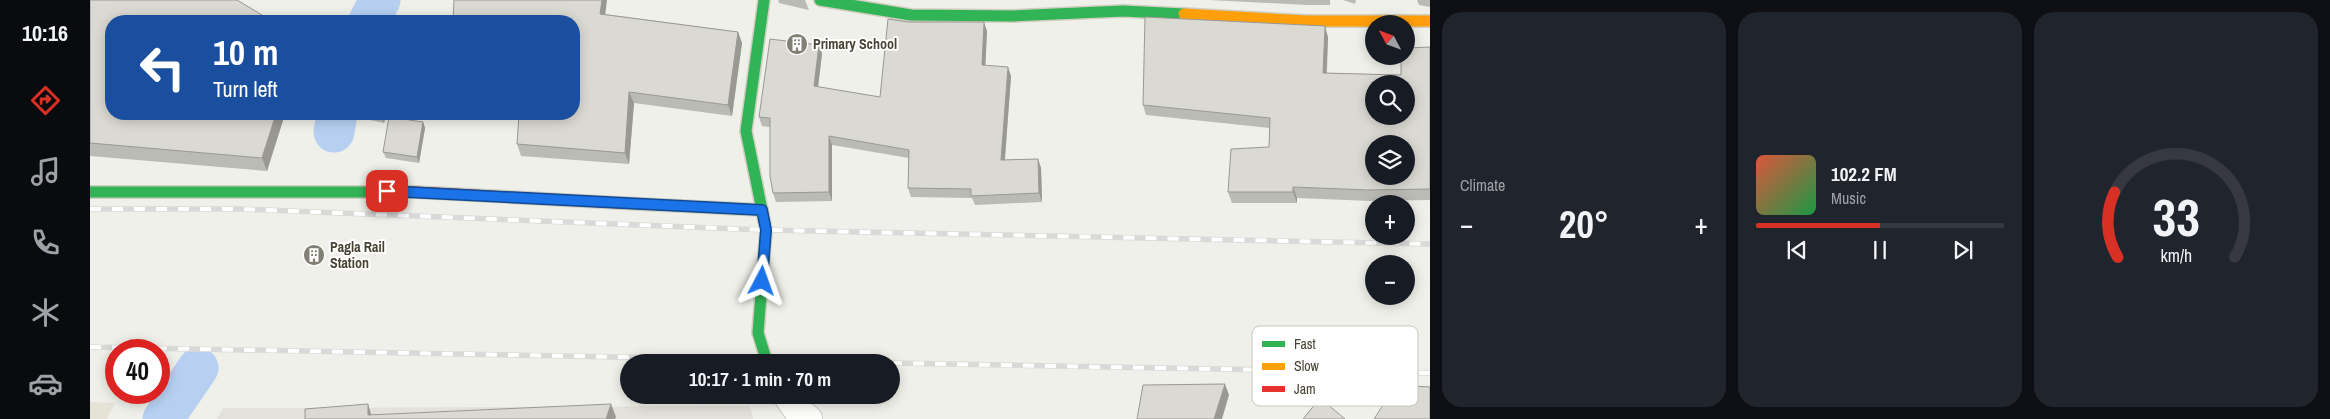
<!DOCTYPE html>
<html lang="en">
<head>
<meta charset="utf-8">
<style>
	:root { --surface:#171b24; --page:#20242c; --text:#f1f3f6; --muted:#9ea1a6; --line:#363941; --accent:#d93025 }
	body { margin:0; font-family:"Archivo Narrow",sans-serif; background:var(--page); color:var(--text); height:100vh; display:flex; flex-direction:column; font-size:19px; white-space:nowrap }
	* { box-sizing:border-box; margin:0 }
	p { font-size:16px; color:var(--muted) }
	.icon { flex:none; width:28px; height:28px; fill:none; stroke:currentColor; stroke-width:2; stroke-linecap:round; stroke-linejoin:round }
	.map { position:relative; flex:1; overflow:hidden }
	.drawer { display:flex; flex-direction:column; gap:12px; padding:12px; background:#0d0f14; width:900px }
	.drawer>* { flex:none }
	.hud { position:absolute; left:15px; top:15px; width:475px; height:105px; border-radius:20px; box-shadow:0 2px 12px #0003; background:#1a4fa0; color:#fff; overflow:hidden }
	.needle { width:32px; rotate:311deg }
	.tools { position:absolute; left:1275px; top:15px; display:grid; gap:10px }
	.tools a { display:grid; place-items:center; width:50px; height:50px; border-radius:50%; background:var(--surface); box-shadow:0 2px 12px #0003; font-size:25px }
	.speed { position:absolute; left:15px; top:339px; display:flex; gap:10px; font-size:25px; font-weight:700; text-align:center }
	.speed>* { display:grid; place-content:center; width:65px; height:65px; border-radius:50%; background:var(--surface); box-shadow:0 2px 12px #0003; line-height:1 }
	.speed .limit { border:8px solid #d22; background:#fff; color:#111 }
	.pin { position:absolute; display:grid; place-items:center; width:42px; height:42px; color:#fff; margin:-21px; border-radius:10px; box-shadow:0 2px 8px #0006 }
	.me { position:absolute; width:55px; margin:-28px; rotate:4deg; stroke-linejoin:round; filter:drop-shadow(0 0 4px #0008) }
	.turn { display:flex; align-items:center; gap:18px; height:105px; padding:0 25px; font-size:22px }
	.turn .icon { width:65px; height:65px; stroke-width:2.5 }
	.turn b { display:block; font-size:35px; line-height:42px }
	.big { font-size:38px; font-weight:800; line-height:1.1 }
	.drawer .widget { flex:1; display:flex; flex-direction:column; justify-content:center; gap:8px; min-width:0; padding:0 18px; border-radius:20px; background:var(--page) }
	.drawer .dial { align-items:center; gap:0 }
	.dial svg { height:130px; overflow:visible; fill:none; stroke:var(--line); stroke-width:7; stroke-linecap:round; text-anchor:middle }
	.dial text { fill:var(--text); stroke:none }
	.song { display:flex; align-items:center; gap:15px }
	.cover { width:60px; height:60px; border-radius:8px; background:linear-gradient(135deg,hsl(10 70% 55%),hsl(140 70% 35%)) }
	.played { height:5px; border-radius:2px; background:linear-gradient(90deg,var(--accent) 50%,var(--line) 50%) }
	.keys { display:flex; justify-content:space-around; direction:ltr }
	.heat { display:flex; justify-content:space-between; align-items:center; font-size:28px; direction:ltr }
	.drawer .tiles { flex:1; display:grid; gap:12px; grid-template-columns:repeat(3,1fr) }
	.trip { position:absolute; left:530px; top:354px; width:280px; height:50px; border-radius:25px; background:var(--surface); box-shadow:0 2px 12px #0003; font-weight:800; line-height:50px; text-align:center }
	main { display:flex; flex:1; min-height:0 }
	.dock { display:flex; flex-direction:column; width:90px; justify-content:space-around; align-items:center; background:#090b0e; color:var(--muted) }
	.dock .icon { width:35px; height:35px }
	.dock .current { color:var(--accent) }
	.dock b { font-size:22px; color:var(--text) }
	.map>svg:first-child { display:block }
	.residential { fill:#e5e3d6 }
	.industrial { fill:#e3e2da }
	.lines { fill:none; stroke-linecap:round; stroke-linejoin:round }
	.canal { stroke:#b7d0f2; stroke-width:41 }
	.street-casing { stroke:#cecec7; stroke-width:30 }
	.fast-casing { stroke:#d0cec0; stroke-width:14 }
	.slow-casing { stroke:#d0cec0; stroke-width:14 }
	.jam-casing { stroke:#d0cec0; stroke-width:14 }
	.street { stroke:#fdfdfc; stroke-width:28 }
	.fast { stroke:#30b455; stroke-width:11 }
	.slow { stroke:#ff9f0a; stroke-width:11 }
	.jam { stroke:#e5322d; stroke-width:11 }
	.rail-casing { stroke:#d9d9d8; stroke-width:5.5 }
	.rail { stroke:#fff; stroke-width:4; stroke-dasharray:11; stroke-linecap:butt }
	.wall { fill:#bbbbb5 }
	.shaded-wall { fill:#999893 }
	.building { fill:#dad9d2; stroke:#999893; fill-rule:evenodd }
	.route-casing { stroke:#114b97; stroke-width:12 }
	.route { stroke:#1a73e8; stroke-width:9 }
	.labels { text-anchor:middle; stroke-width:4; stroke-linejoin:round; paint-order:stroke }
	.poi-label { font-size:14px; font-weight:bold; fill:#474334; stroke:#fff; text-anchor:start }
	.key { fill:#fff; stroke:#c8c7c2; stroke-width:1 }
	.key-label { font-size:14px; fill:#474334 }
</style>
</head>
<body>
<main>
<nav class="dock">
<b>10:16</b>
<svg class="icon current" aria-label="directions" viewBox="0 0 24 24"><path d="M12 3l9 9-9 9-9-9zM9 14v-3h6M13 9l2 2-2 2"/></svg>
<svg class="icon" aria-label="music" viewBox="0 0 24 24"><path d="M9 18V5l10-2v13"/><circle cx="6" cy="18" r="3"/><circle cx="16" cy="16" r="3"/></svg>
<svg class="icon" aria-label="phone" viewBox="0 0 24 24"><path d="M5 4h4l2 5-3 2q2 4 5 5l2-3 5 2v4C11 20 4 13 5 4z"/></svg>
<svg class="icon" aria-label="climate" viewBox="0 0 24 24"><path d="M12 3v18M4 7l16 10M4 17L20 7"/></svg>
<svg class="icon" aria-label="car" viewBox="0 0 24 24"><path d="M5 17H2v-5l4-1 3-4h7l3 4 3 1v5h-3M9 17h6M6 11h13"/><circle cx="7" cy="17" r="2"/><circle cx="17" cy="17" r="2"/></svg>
</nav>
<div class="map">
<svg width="1340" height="419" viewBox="0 0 1340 419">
	<rect width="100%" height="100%" fill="#f0f0ea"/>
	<path class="residential" d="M0 402 25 403 17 419H0Z"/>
	<path class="industrial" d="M660 406 663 419H127L133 408Z"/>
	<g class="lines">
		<g class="canal">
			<path d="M279 21 290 0"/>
			<path d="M244 132 247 114"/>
			<path d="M73 419 108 368"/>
		</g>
		<g class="street-casing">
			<path id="street" d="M697 395 709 412 718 419"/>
		</g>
		<g class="fast-casing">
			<g id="fast">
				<path d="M674 0 656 131 676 230 668 333 677 362"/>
				<path d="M730 0 821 15 923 16 1033 11 1094 14"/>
				<path d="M0 192H325"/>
				<path d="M530 203 672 210"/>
			</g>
		</g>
		<g class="slow-casing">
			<path id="slow" d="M1094 14 1217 21H1340"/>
		</g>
		<g class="jam-casing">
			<path id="jam" d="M325 192 530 203"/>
		</g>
		<use href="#street" class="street"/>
		<use href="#fast" class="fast"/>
		<use href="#slow" class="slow"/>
		<use href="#jam" class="jam"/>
		<g class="rail-casing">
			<g id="rail">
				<path d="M0 209H150L676 230 1340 244"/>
				<path d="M0 347 796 362"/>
				<path d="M801 363 1340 373"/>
			</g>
		</g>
		<use href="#rail" class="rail"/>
	</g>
	<g class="wall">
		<path d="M0 0 21 114H195L177 171 0 156Z"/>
		<path d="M388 0 515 14 648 32 652 43 642 116 544 103 539 164 431 156 427 144 484 114Z"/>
		<path d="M688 0H715L719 10 689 3Z"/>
		<path d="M1119 0H1240V5H1217Z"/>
		<path d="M1253 0H1266L1265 4Z"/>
		<path d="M1327 0H1340V7L1329 5Z"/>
		<path d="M818 22 897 31 895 65 921 76 915 160 948 159 951 168 952 202 885 205 882 198 821 197 818 188 819 158 742 145V201L686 202 683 193 680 127 672 126 669 117 729 45 732 54 728 87 790 97Z"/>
		<path d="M1238 37 1237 73 1311 75 1340 47V200L1281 201 1207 198V203H1142L1138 192 1179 147 1180 128 1056 115 1053 105Z"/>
		<path d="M261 114H296L294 123 262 116Z"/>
		<path d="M333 122 335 128 329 163 296 158 293 152Z"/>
	</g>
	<g class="shaded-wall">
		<path d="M512 0H517L514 25 510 14Z"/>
		<path d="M894 22 897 31 895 74 892 65Z"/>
		<path d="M1235 26 1238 37 1236 83 1233 73Z"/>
		<path d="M648 32 652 43 642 116 638 105Z"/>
		<path d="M729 45 732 54 727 95 724 86Z"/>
		<path d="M918 67 921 76 914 169 911 160Z"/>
		<path d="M539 92 544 103 539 164 535 153Z"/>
		<path d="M186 114H195L177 171 172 158Z"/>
		<path d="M293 114H296L294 123 292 117Z"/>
		<path d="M333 122 335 128 329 163 327 157Z"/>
		<path d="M739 136 742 145V201L739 192Z"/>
		<path d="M948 159 951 168 952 202 949 193Z"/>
		<path d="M1203 187 1207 198V203L1203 192Z"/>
		<path d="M1135 384 1139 395 1132 419H1124Z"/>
		<path d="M278 404 282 417 278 415Z"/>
		<path d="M521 404 526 417 525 419H516Z"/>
	</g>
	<g class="building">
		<path d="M0 0H147L182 21H21V114H186L172 158 0 143Z"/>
		<path d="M364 0H512L510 14 648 32 638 105 539 92 535 153 427 144 429 114H484V21H363Z"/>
		<path d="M1055 17 1235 26 1233 73 1311 75V56H1316V48L1340 47V189L1278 190 1203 187V192H1138L1141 149 1179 147 1180 118 1053 105ZM1284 84H1316V116H1284ZM1284 144H1316V176H1284Z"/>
		<path d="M798 19 818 22H894L892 65 918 67 911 160 948 159 949 193 881 196V189L818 188 819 150 739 136V192L683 193 680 176V118L669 117 680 39 729 45 724 86 790 97Z"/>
		<path d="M275 114H293L292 117Z"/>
		<path d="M299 117 333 122 327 157 293 152Z"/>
		<path d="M1135 384 1124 419H1047L1053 385Z"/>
		<path d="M1306 385 1340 387V419H1284Z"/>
		<path d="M1230 398 1255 419H1213Z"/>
		<path d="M278 404V415L521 404 516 419H215V409Z"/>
	</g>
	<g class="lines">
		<g class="route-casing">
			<path id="route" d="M297 191 672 210 676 230 672 281"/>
		</g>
		<use href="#route" class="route"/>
	</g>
	<defs>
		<g id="building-disc" transform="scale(1.125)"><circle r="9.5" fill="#828074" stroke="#fff"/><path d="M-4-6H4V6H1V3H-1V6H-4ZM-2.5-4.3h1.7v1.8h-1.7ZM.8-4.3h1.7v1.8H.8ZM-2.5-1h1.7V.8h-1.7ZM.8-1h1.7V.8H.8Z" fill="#fff"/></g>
	</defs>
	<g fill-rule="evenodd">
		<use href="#building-disc" x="707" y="44"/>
		<use href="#building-disc" x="224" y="255"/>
	</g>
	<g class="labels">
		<g class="poi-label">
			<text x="723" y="49">Primary School</text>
			<text x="240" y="252">Pagla Rail<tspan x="240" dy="16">Station</tspan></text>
		</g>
	</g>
	<rect x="1162" y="326" width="166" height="80" rx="8" class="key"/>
	<rect x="1172" y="341" width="23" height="6" fill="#30b455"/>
	<rect x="1172" y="363" width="23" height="7" fill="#ff9f0a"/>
	<rect x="1172" y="386" width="23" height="6" fill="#e5322d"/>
	<g class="key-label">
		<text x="1204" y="349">Fast</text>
		<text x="1204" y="371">Slow</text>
		<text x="1204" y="394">Jam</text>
	</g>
</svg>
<div class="tools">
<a><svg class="needle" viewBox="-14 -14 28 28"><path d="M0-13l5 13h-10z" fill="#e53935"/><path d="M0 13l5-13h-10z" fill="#9ea1a6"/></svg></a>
<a><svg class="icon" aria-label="search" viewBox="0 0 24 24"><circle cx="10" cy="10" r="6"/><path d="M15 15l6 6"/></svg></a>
<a><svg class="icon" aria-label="layers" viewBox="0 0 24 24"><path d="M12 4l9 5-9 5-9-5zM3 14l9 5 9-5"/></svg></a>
<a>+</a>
<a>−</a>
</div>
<div class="speed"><div class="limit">40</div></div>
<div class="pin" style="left:297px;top:191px;background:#d93025"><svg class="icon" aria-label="arrive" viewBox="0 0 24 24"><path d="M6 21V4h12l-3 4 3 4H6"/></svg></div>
<svg class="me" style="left:672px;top:281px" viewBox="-20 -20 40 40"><path d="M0-17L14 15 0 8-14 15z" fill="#1a73e8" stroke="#fff" stroke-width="4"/></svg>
<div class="trip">10:17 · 1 min · 70 m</div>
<div class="hud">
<div class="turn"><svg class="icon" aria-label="left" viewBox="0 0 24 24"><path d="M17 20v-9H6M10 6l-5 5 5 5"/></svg><div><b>10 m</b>Turn left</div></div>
</div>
</div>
<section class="drawer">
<div class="tiles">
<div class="widget"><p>Climate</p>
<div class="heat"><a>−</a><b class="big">20°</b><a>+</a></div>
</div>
<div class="widget">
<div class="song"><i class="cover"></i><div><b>102.2 FM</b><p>Music</p></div></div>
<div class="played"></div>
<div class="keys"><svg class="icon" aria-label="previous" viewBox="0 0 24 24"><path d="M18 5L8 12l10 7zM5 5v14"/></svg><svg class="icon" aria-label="pause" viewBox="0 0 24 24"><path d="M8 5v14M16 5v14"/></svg><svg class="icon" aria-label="next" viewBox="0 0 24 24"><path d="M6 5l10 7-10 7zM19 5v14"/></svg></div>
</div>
<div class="widget dial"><svg viewBox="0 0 100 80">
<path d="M14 69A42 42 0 1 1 86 69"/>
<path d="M14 69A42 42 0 0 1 12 29" stroke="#d93025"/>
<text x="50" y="56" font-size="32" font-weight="700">33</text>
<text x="50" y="72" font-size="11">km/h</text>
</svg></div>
</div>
</section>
</main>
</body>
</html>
